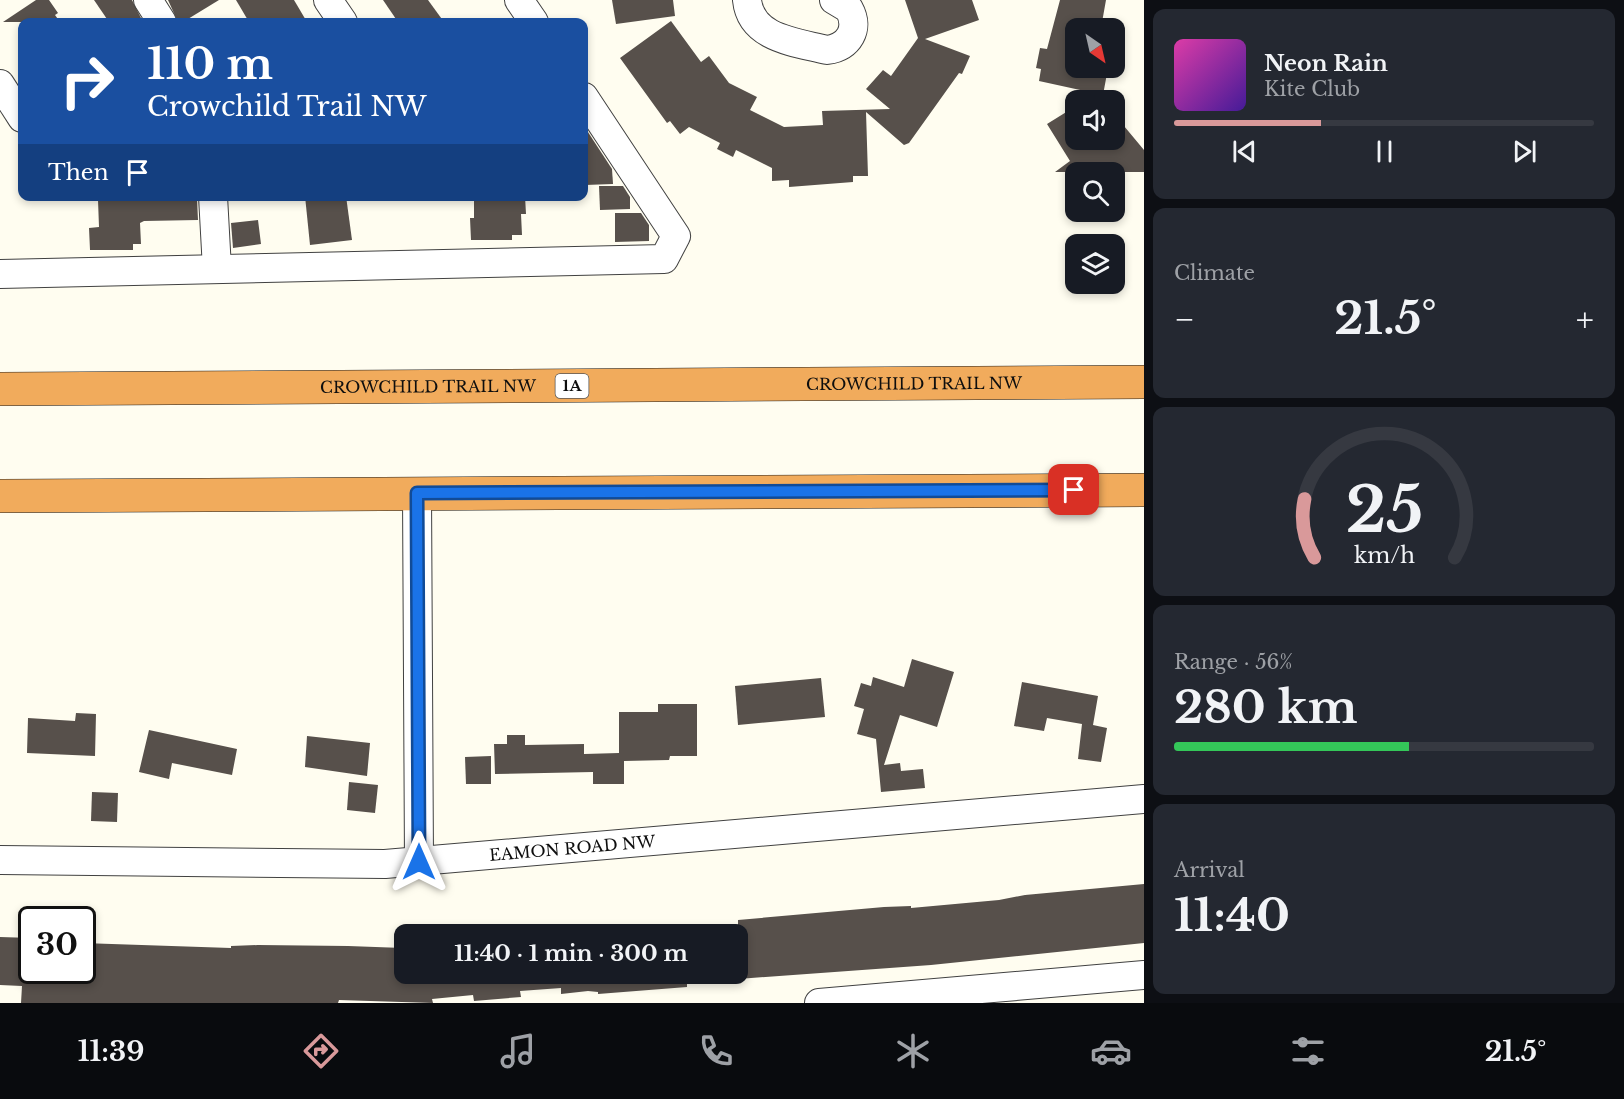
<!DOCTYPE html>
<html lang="en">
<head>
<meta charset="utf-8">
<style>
	:root { --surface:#171b24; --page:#242831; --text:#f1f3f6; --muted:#9ea1a6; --line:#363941; --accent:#d9999a }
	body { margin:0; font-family:"Libre Baskerville",serif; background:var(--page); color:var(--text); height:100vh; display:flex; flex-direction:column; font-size:22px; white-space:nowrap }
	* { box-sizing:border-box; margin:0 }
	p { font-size:20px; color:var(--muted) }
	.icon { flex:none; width:33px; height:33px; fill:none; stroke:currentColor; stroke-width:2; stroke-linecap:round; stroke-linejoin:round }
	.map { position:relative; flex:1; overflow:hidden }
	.drawer { display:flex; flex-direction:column; gap:9px; padding:9px; background:#0d0f14; width:480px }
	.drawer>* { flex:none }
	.hud { position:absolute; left:18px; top:18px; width:570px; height:183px; border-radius:12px; box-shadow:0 3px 9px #0003; background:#1a4fa0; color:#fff; overflow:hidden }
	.needle { width:39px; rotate:146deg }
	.buttons { position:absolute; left:1065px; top:18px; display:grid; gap:12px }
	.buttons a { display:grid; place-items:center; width:60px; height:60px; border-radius:12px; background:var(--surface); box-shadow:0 3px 9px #0003; font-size:30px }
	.speed { position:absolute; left:18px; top:906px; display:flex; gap:12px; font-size:30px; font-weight:700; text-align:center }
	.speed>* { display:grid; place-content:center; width:78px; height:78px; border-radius:50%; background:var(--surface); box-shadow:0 3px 9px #0003; line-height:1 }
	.speed .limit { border:3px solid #111; border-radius:9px; background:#fff; color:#111 }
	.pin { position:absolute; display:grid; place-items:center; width:51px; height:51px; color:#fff; margin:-26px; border-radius:12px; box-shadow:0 3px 9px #0006 }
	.me { position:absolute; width:66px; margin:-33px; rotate:0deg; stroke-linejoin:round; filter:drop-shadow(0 0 4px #0008) }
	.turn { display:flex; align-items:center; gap:21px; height:126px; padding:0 30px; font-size:27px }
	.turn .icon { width:78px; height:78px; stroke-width:2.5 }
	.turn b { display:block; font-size:42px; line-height:51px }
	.then { display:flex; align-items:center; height:57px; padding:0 30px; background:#0003; gap:12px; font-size:22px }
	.big { font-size:45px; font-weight:700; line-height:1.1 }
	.drawer .card { flex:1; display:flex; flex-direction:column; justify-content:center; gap:9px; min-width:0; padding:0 21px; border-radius:12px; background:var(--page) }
	.drawer .dial { align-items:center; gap:0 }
	.dial svg { height:156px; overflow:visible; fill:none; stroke:var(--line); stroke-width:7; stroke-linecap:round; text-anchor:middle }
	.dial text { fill:var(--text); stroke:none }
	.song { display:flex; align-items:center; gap:18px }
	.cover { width:72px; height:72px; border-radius:9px; background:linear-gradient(135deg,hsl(320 70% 55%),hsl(260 70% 35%)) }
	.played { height:6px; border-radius:3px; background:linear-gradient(90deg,var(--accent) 35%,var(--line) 35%) }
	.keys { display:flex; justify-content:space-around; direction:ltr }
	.heat { display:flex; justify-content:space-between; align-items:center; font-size:33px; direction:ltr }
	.charge { height:9px; border-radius:4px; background:linear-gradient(90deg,#34c759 56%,var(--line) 0) }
	.trip { position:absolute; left:394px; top:924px; width:354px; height:60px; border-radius:12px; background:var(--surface); box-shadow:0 3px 9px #0003; font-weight:700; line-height:60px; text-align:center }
	.dock { display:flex; height:96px; justify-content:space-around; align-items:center; background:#090b0e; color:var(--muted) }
	.dock .icon { width:42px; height:42px }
	.dock .on { color:var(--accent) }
	.dock b { font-size:27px; color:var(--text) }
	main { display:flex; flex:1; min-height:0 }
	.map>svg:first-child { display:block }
	.building { fill:#57504b }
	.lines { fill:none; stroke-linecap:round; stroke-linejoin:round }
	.minor-casing { stroke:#414141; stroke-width:30 }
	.highway-casing { stroke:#1f1f1f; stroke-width:34 }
	.minor { stroke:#fff; stroke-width:28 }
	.highway { stroke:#f1ab5c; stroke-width:33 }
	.route-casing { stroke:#114b97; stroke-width:15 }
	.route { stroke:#1a73e8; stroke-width:10 }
	.labels { text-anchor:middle; stroke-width:6; stroke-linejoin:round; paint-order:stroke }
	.shield { fill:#fff; stroke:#565656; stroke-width:1.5 }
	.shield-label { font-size:15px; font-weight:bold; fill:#0e0e0e }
	.street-label { font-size:16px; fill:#0e0e0e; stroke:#fff }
</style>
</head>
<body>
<main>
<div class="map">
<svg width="1144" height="1003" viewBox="0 0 1144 1003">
	<rect width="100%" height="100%" fill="#fffdf0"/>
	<g class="building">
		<path d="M36 0H49L58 13 55 15 60 22H3Z"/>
		<path d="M94 0H132L143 22H109Z"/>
		<path d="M168 0H219L183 22H178Z"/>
		<path d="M236 0H294L307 22H249Z"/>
		<path d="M383 0H428L444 22H398Z"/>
		<path d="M612 0H673L675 16 616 24Z"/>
		<path d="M905 0H972L979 20 925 39 970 56 962 74 959 73 909 143 904 145 866 112 868 176H853V182L789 187V180L772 181V168L736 150 733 157 717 149 720 143 689 127 680 134 670 121 667 123 620 58 671 21 701 62 709 56 729 83 757 97 750 110 784 127 823 125 822 111 890 109 866 89 883 70 891 76 918 38Z"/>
		<path d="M1060 0H1106L1101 28H1076V68H1108L1103 95 1039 81 1041 69 1036 68 1040 48 1047 49Z"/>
		<path d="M1076 106V140H1114V114L1144 150V172H1055L1070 161 1047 124Z"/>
		<path d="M584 126 612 169 613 184 585 185Z"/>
		<path d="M599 186H623L630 197V209L600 210Z"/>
		<path d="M103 196 197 199 198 220 144 221 140 223 141 244H133V250H90L89 228 99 227 98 200H104Z"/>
		<path d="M305 196H346L352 240 310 245Z"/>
		<path d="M474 196H525L526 214H521L522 235H512V240H471L470 218H474Z"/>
		<path d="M615 213H641L649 225V241L615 242Z"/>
		<path d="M258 220 261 244 233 248 231 223Z"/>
		<path d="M912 659 954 672 937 727 900 715 884 765 900 763 901 771 923 769 925 788 881 792 876 739 857 734 864 709 854 706 861 683 871 686 873 677 904 687Z"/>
		<path d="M821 678 825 717 738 725 735 686Z"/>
		<path d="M1022 682 1098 696 1093 725 1107 728 1101 762 1078 759 1082 724 1047 718 1044 731 1014 726Z"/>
		<path d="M658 704H697V756H670L669 760 624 761V784H593V772L495 774 494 744H507V735H525V745L584 744V754L619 753V712H658Z"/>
		<path d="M76 713 96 714 95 756 27 753 28 718 75 721Z"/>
		<path d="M149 730 237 749 232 775 172 763 169 779 139 772Z"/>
		<path d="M307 736 370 743 367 776 305 767Z"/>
		<path d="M491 756V784H466L465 757Z"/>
		<path d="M349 782 378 785 375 813 347 810Z"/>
		<path d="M92 792 118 793 117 822 91 821Z"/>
		<path d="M1144 884V943L931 965 738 979V920L884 907 911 906V908L999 900 1025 895Z"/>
		<path d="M0 937 32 938V970H82V943L231 948V946L258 945 348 946 403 948 402 974H687V987L598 994V992L588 991 561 994V988L520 991 521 997 474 1001 473 995 432 999 433 1003 339 1000 338 1003H21L22 986 0 985Z"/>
	</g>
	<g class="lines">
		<g class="minor-casing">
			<g id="minor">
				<path d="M148 0 162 22"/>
				<path d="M328 0 343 22"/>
				<path d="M519 0 534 22"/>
				<path d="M747 0C751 39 796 42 827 50 849 47 860 29 849 9L834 0"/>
				<path d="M0 84 22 118"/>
				<path d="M213 196 217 269"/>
				<path d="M0 274 664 259 676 236 584 97"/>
				<path d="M417 493 419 862"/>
				<path id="s1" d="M0 860 385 864 1144 799"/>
				<path d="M819 1003 1144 975"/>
			</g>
		</g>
		<g class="highway-casing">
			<g id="highway">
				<path id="s2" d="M0 389 1144 382"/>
				<path d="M0 496 1144 490"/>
			</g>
		</g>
		<use href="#minor" class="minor"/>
		<use href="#highway" class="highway"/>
	</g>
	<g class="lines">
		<g class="route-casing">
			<path id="route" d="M419 862 417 493 1074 490"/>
		</g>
		<use href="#route" class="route"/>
	</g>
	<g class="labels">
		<rect class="shield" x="555.5" y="374" width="33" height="24" rx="4.5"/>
		<g class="shield-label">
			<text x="572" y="391">1A</text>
		</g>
		<g class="street-label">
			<text dy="6" stroke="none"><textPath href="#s2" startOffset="914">CROWCHILD TRAIL NW</textPath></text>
			<text dy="6" stroke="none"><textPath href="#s2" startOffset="428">CROWCHILD TRAIL NW</textPath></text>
			<text dy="6" stroke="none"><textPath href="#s1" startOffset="573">EAMON ROAD NW</textPath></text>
		</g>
	</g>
</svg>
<div class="buttons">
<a><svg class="needle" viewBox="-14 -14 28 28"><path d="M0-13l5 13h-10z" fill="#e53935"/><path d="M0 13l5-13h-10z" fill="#9ea1a6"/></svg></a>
<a><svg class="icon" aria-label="sound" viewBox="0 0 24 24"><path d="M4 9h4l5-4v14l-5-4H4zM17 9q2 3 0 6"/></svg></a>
<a><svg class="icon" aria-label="search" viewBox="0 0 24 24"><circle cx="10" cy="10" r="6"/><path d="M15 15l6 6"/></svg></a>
<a><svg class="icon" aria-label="layers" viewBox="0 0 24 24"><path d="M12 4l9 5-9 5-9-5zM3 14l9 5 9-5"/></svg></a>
</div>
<div class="speed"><div class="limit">30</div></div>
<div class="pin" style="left:1074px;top:490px;background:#d93025"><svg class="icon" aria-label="arrive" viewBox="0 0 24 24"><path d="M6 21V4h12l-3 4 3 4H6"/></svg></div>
<svg class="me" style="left:419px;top:862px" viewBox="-20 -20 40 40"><path d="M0-17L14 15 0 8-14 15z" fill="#1a73e8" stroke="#fff" stroke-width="4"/></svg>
<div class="trip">11:40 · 1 min · 300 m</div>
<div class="hud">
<div class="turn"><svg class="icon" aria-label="right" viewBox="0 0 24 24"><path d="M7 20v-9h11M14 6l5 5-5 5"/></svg><div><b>110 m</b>Crowchild Trail NW</div></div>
<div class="then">Then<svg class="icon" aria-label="arrive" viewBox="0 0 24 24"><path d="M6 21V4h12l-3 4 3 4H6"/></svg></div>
</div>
</div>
<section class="drawer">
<div class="card">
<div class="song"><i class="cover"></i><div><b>Neon Rain</b><p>Kite Club</p></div></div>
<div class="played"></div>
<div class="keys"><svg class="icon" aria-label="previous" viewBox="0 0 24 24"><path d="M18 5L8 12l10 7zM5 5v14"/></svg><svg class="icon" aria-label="pause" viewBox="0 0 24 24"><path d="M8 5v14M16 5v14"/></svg><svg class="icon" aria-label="next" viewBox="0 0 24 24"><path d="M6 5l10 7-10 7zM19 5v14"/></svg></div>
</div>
<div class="card"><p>Climate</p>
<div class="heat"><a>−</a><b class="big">21.5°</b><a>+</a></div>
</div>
<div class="card dial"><svg viewBox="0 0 100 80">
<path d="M14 69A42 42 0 1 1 86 69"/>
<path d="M14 69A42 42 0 0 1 9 39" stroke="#d9999a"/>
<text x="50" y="56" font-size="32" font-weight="700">25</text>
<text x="50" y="72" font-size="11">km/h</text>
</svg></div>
<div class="card"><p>Range · 56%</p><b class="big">280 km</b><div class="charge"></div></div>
<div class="card"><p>Arrival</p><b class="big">11:40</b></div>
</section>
</main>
<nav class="dock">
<b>11:39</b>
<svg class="icon on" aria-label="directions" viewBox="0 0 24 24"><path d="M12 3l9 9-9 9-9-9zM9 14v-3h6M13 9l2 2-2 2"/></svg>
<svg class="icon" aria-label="music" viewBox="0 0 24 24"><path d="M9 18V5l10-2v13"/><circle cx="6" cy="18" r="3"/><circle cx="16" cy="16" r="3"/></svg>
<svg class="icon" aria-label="phone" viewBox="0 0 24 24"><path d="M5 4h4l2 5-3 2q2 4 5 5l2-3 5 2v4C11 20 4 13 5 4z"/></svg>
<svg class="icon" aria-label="climate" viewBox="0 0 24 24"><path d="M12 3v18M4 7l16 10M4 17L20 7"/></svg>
<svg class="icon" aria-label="car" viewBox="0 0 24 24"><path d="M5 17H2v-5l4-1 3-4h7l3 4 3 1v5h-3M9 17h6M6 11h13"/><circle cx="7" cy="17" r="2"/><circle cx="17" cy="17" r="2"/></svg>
<svg class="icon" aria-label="filters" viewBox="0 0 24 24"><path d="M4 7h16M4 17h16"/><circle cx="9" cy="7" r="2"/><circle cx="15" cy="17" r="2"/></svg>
<b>21.5°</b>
</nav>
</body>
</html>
